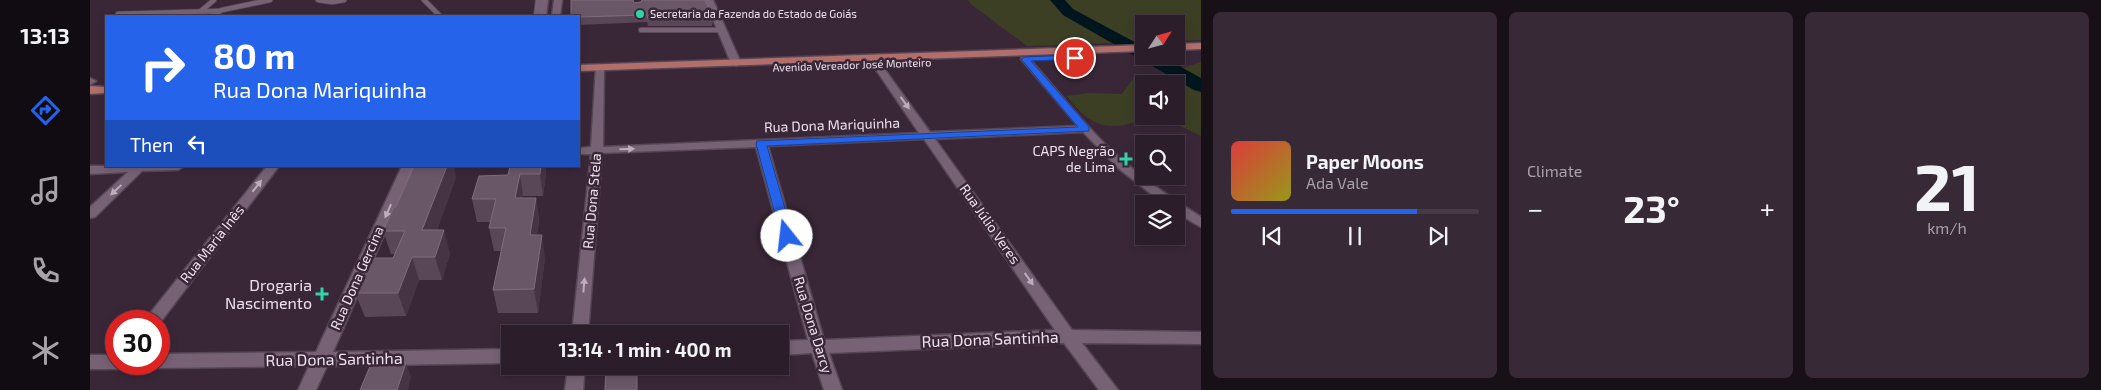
<!DOCTYPE html>
<html lang="en">
<head>
<meta charset="utf-8">
<style>
	:root { --surface:#2b1d2a; --page:#372a36; --text:#f1f3f6; --muted:#a6a2a8; --line:#473b47; --accent:#2563eb }
	body { margin:0; font-family:"Exo 2",sans-serif; background:var(--page); color:var(--text); height:100vh; display:flex; flex-direction:column; font-size:19px; white-space:nowrap }
	* { box-sizing:border-box; margin:0 }
	p { font-size:16px; color:var(--muted) }
	.icon { flex:none; width:28px; height:28px; fill:none; stroke:currentColor; stroke-width:2; stroke-linecap:round; stroke-linejoin:round }
	.map { position:relative; flex:1; overflow:hidden }
	.panel { display:flex; flex-direction:column; gap:12px; padding:12px; background:#181017; width:900px }
	.panel>* { flex:none }
	.banner { position:absolute; left:15px; top:15px; width:475px; height:152px; border-radius:0px; box-shadow:0 2px 8px #0003,0 0 0 1px var(--line); background:#2563eb; color:#fff; overflow:hidden }
	.needle { width:32px; rotate:54deg }
	.tools { position:absolute; left:1045px; top:15px; display:grid; gap:10px }
	.tools a { display:grid; place-items:center; width:50px; height:50px; border-radius:0px; background:var(--surface); box-shadow:0 2px 8px #0003,0 0 0 1px var(--line); font-size:25px }
	.speed { position:absolute; left:15px; top:310px; display:flex; gap:10px; font-size:25px; font-weight:700; text-align:center }
	.speed>* { display:grid; place-content:center; width:65px; height:65px; border-radius:50%; background:var(--surface); box-shadow:0 2px 8px #0003,0 0 0 1px var(--line); line-height:1 }
	.speed .limit { border:8px solid #d22; background:#fff; color:#111 }
	.pin { position:absolute; display:grid; place-items:center; width:42px; height:42px; color:#fff; margin:-21px; border:2px solid #fff; border-radius:50%; box-shadow:0 1px 5px #0007 }
	.me { position:absolute; width:55px; margin:-28px; rotate:344deg; stroke-linejoin:round; filter:drop-shadow(0 0 4px #0008) }
	.turn { display:flex; align-items:center; gap:18px; height:105px; padding:0 25px; font-size:22px }
	.turn .icon { width:65px; height:65px; stroke-width:2.5 }
	.turn b { display:block; font-size:35px; line-height:42px }
	.then { display:flex; align-items:center; height:48px; padding:0 25px; background:#0003; gap:10px; font-size:19px }
	.big { font-size:38px; font-weight:700; line-height:1.1 }
	.panel .tile { flex:1; display:flex; flex-direction:column; justify-content:center; gap:8px; min-width:0; padding:0 18px; border-radius:8px; background:var(--page) }
	.panel .dial { align-items:center; gap:0 }
	.dial b { font-size:65px; line-height:1 }
	.song { display:flex; align-items:center; gap:15px }
	.cover { width:60px; height:60px; border-radius:8px; background:linear-gradient(135deg,hsl(0 70% 55%),hsl(60 70% 35%)) }
	.played { height:5px; border-radius:2px; background:linear-gradient(90deg,var(--accent) 75%,var(--line) 75%) }
	.keys { display:flex; justify-content:space-around; direction:ltr }
	.heat { display:flex; justify-content:space-between; align-items:center; font-size:28px; direction:ltr }
	.panel .tiles { flex:1; display:grid; gap:12px; grid-template-columns:repeat(3,1fr) }
	.trip { position:absolute; left:411px; top:325px; width:288px; height:50px; border-radius:0px; background:var(--surface); box-shadow:0 2px 8px #0003,0 0 0 1px var(--line); font-weight:700; line-height:50px; text-align:center }
	main { display:flex; flex:1; min-height:0 }
	.tab-bar { display:flex; flex-direction:column; width:90px; justify-content:space-around; align-items:center; background:#110c11; color:var(--muted) }
	.tab-bar .icon { width:35px; height:35px }
	.tab-bar .on { color:var(--accent) }
	.tab-bar b { font-size:22px; color:var(--text) }
	.map>svg:first-child { display:block }
	.green { fill:#3d3f25; fill-rule:evenodd }
	.lines { fill:none; stroke-linecap:round; stroke-linejoin:round }
	.river { fill:#00161e; fill-rule:evenodd }
	.service-casing { stroke:#554654; stroke-width:6 }
	.minor-casing { stroke:#554654; stroke-width:3 }
	.primary-casing { stroke:#554654; stroke-width:3 }
	.service { stroke:#776275; stroke-width:4.5 }
	.minor { fill:#776275; fill-rule:evenodd }
	.primary { fill:#b16e6a; fill-rule:evenodd }
	.wall { fill:#594757 }
	.shaded-wall { fill:#463344 }
	.building { fill:#695767; stroke:#7e6d7c }
	.oneway { fill:#beaebc }
	.route { fill:#2563eb; stroke:#184099 }
	.poi-dot { fill:#30d4a9; stroke:#392738; stroke-width:2 }
	.labels { text-anchor:middle; stroke-width:5; stroke-linejoin:round; paint-order:stroke }
	.far-poi-label { font-size:11px; fill:#ede1ec; stroke:#392738; text-anchor:start }
	.far-street-label { font-size:11px; fill:#ede1ec; stroke:#392738 }
	.street-label { font-size:14px; fill:#ede1ec; stroke:#392738 }
	.poi-label { font-size:14px; fill:#ede1ec; stroke:#392738; text-anchor:end }
	.near-poi-label { font-size:16px; fill:#ede1ec; stroke:#392738; text-anchor:end }
	.near-street-label { font-size:16px; fill:#ede1ec; stroke:#392738 }
</style>
</head>
<body>
<main>
<nav class="tab-bar">
<b>13:13</b>
<svg class="icon on" aria-label="directions" viewBox="0 0 24 24"><path d="M12 3l9 9-9 9-9-9zM9 14v-3h6M13 9l2 2-2 2"/></svg>
<svg class="icon" aria-label="music" viewBox="0 0 24 24"><path d="M9 18V5l10-2v13"/><circle cx="6" cy="18" r="3"/><circle cx="16" cy="16" r="3"/></svg>
<svg class="icon" aria-label="phone" viewBox="0 0 24 24"><path d="M5 4h4l2 5-3 2q2 4 5 5l2-3 5 2v4C11 20 4 13 5 4z"/></svg>
<svg class="icon" aria-label="climate" viewBox="0 0 24 24"><path d="M12 3v18M4 7l16 10M4 17L20 7"/></svg>
</nav>
<div class="map">
<svg width="1111" height="390" viewBox="0 0 1111 390">
	<rect width="100%" height="100%" fill="#392738"/>
	<g class="green">
		<path d="M878 0H1111V40L1086 41V24H1054V42L937 46 882 5Z"/>
		<path d="M1111 62V136C1099 130 1074 117 1060 118 1052 119 1043 123 1034 125 1007 130 992 116 977 96L998 93 1032 94 1046 75 1066 77ZM1054 84H1086V116H1054Z"/>
	</g>
	<g class="lines">
		<path class="river" d="M960 0H975L983 9 1054 47V56H1071L1111 78V92L1104 90 973 15Z"/>
		<g class="service-casing">
			<g id="service">
				<path d="M228 0 242 2 254 0"/>
				<path d="M334 0 349 15"/>
				<path d="M111 11 124 0"/>
				<path d="M28 14 129 11"/>
				<path d="M121 16 132 10 180 0"/>
				<path d="M446 16 448 0"/>
				<path d="M551 30H632"/>
			</g>
		</g>
		<g class="minor-casing">
			<g id="minor">
				<path d="M450 0H458L456 16H448Z"/>
				<path d="M464 0H472L470 16H462Z"/>
				<path d="M615 0H623L651 63 649 65 646 66 641 63Z"/>
				<path d="M782 55 785 56 840 132 988 126 931 59 932 57H938C970 93 1000 133 1037 164 1060 184 1086 201 1111 217V227L1086 213V204H1074L1028 168 993 132 845 139 982 330 1111 332V344L992 343 1028 390H1009L974 343 739 353 752 390H734L722 353 690 355V341L718 340 666 147 512 153 498 334H482L501 154H489V148L501 147 506 66 509 65 514 68 513 147 829 133 778 58ZM834 139 965 330 734 340 678 146Z"/>
				<path d="M0 78 6 81 0 85Z"/>
				<path d="M0 166H94L88 170 52 171 5 217 0 218V207L38 172 0 174Z"/>
				<path d="M177 166H189L69 324V321H54Z"/>
				<path d="M312 166H324L243 352 420 349V363L237 366 226 390H208L219 366 69 368 63 366 62 364H69V354L226 352Z"/>
				<path d="M0 355H26V364H34L32 367 26 369H0Z"/>
				<path d="M478 366H495L493 390H475Z"/>
			</g>
		</g>
		<g class="primary-casing">
			<g id="primary">
				<path d="M1111 43V49L1086 50V44Z"/>
				<path d="M1054 45V51L489 71V65Z"/>
				<path d="M0 86 16 87V93L0 94Z"/>
			</g>
		</g>
		<use href="#service" class="service"/>
		<use href="#minor" class="minor"/>
		<use href="#primary" class="primary"/>
	</g>
	<g class="wall">
		<path d="M544 3 623 19 622 26H558L557 22 489 25V16Z"/>
		<path d="M420 166H455L456 173 453 196H433V198H446L449 220 447 235 455 258 448 313H408L403 290 411 251H404L399 228 400 222H387L382 199 418 175Z"/>
		<path d="M366 177 347 230 360 253 352 280H329L316 316 275 317 265 293 303 258 305 254H301L293 231 306 207Z"/>
	</g>
	<g class="shaded-wall">
		<path d="M357 166H364L366 177 339 253 332 230Z"/>
		<path d="M451 166H455L456 173 453 196 450 174Z"/>
		<path d="M430 174 433 196 429 221 425 198Z"/>
		<path d="M446 198 449 220 444 259 440 235Z"/>
		<path d="M354 230 360 253 352 280 345 257Z"/>
		<path d="M452 235 455 258 448 313 444 289Z"/>
		<path d="M322 257 329 280 316 316 308 293Z"/>
		<path d="M316 363 321 377 318 390H307Z"/>
	</g>
	<g class="building">
		<path d="M481 0H543L544 3 551 2 552 0H615L623 19H558L557 15 489 17V16H481Z"/>
		<path d="M324 166H357L332 230H354L345 257H322L308 293H265L281 258H303L315 231H293L304 207H306Z"/>
		<path d="M420 166H451L450 174H430L425 198H446L440 235H452L444 289 403 290 416 228H399L406 199H382L389 176 418 175Z"/>
		<path d="M316 363 307 390H270L281 364Z"/>
		<path d="M516 366H547V390H515Z"/>
	</g>
	<defs><path id="oneway-solid" d="M-6-.8H1V-3.2L6.5 0L1 3.2V.8H-6Z" transform="scale(1.25)"/></defs>
	<g class="oneway">
		<use href="#oneway-solid" transform="translate(815 103) rotate(54)"/>
		<use href="#oneway-solid" transform="translate(537 149) rotate(-2)"/>
		<use href="#oneway-solid" transform="translate(167 186) rotate(-52)"/>
		<use href="#oneway-solid" transform="translate(26 190) rotate(137)"/>
		<use href="#oneway-solid" transform="translate(298 211) rotate(114)"/>
		<use href="#oneway-solid" transform="translate(939 279) rotate(55)"/>
		<use href="#oneway-solid" transform="translate(494 285) rotate(-85)"/>
	</g>
	<path class="route" d="M985 55 989 58 988 59 941 61 999 127V131L677 146 703 236 697 240 691 236 666 144 667 141 988 127 931 59 935 57Z"/>
	<g class="poi-dot">
		<circle cx="550" cy="14" r="5"/>
		<path d="M1033.5 151.5h5v5h5v5h-5v5h-5v-5h-5v-5h5z"/>
		<path d="M229.5 286.5h5v5h5v5h-5v5h-5v-5h-5v-5h5z"/>
	</g>
	<g class="labels">
		<g class="far-poi-label">
			<text x="560" y="18">Secretaria da Fazenda do Estado de Goiás</text>
		</g>
		<g class="far-street-label">
			<text transform="translate(762 65) rotate(-2)" y="4">Avenida Vereador José Monteiro</text>
		</g>
		<g class="street-label">
			<text transform="translate(742 125) rotate(-2)" y="5">Rua Dona Mariquinha</text>
			<text transform="translate(502 201) rotate(-85)" y="5">Rua Dona Stela</text>
			<text transform="translate(900 224) rotate(55)" y="5">Rua Júlio Veres</text>
			<text transform="translate(122 244) rotate(-52)" y="5">Rua Maria Inês</text>
			<text transform="translate(267 278) rotate(-66)" y="5">Rua Dona Gercina</text>
			<text transform="translate(723 325) rotate(73)" y="5">Rua Dona Darcy</text>
		</g>
		<g class="poi-label">
			<text x="1025" y="156">CAPS Negrão<tspan x="1025" dy="16">de Lima</tspan></text>
		</g>
		<g class="near-poi-label">
			<text x="222" y="291">Drogaria<tspan x="222" dy="18">Nascimento</tspan></text>
		</g>
		<g class="near-street-label">
			<text transform="translate(900 339) rotate(-2)" y="6">Rua Dona Santinha</text>
			<text transform="translate(244 359) rotate(-1)" y="6">Rua Dona Santinha</text>
		</g>
	</g>
</svg>
<div class="tools">
<a><svg class="needle" viewBox="-14 -14 28 28"><path d="M0-13l5 13h-10z" fill="#e53935"/><path d="M0 13l5-13h-10z" fill="#a6a2a8"/></svg></a>
<a><svg class="icon" aria-label="sound" viewBox="0 0 24 24"><path d="M4 9h4l5-4v14l-5-4H4zM17 9q2 3 0 6"/></svg></a>
<a><svg class="icon" aria-label="search" viewBox="0 0 24 24"><circle cx="10" cy="10" r="6"/><path d="M15 15l6 6"/></svg></a>
<a><svg class="icon" aria-label="layers" viewBox="0 0 24 24"><path d="M12 4l9 5-9 5-9-5zM3 14l9 5 9-5"/></svg></a>
</div>
<div class="speed"><div class="limit">30</div></div>
<div class="pin" style="left:985px;top:58px;background:#d93025"><svg class="icon" aria-label="arrive" viewBox="0 0 24 24"><path d="M6 21V4h12l-3 4 3 4H6"/></svg></div>
<svg class="me" style="left:697px;top:236px" viewBox="-20 -20 40 40"><circle r="19" fill="#fff"/><path d="M0-13L10 11 0 6-10 11z" fill="#2563eb"/></svg>
<div class="trip">13:14 · 1 min · 400 m</div>
<div class="banner">
<div class="turn"><svg class="icon" aria-label="right" viewBox="0 0 24 24"><path d="M7 20v-9h11M14 6l5 5-5 5"/></svg><div><b>80 m</b>Rua Dona Mariquinha</div></div>
<div class="then">Then<svg class="icon" aria-label="left" viewBox="0 0 24 24"><path d="M17 20v-9H6M10 6l-5 5 5 5"/></svg></div>
</div>
</div>
<section class="panel">
<div class="tiles">
<div class="tile">
<div class="song"><i class="cover"></i><div><b>Paper Moons</b><p>Ada Vale</p></div></div>
<div class="played"></div>
<div class="keys"><svg class="icon" aria-label="previous" viewBox="0 0 24 24"><path d="M18 5L8 12l10 7zM5 5v14"/></svg><svg class="icon" aria-label="pause" viewBox="0 0 24 24"><path d="M8 5v14M16 5v14"/></svg><svg class="icon" aria-label="next" viewBox="0 0 24 24"><path d="M6 5l10 7-10 7zM19 5v14"/></svg></div>
</div>
<div class="tile"><p>Climate</p>
<div class="heat"><a>−</a><b class="big">23°</b><a>+</a></div>
</div>
<div class="tile dial"><b>21</b><p>km/h</p></div>
</div>
</section>
</main>
</body>
</html>
